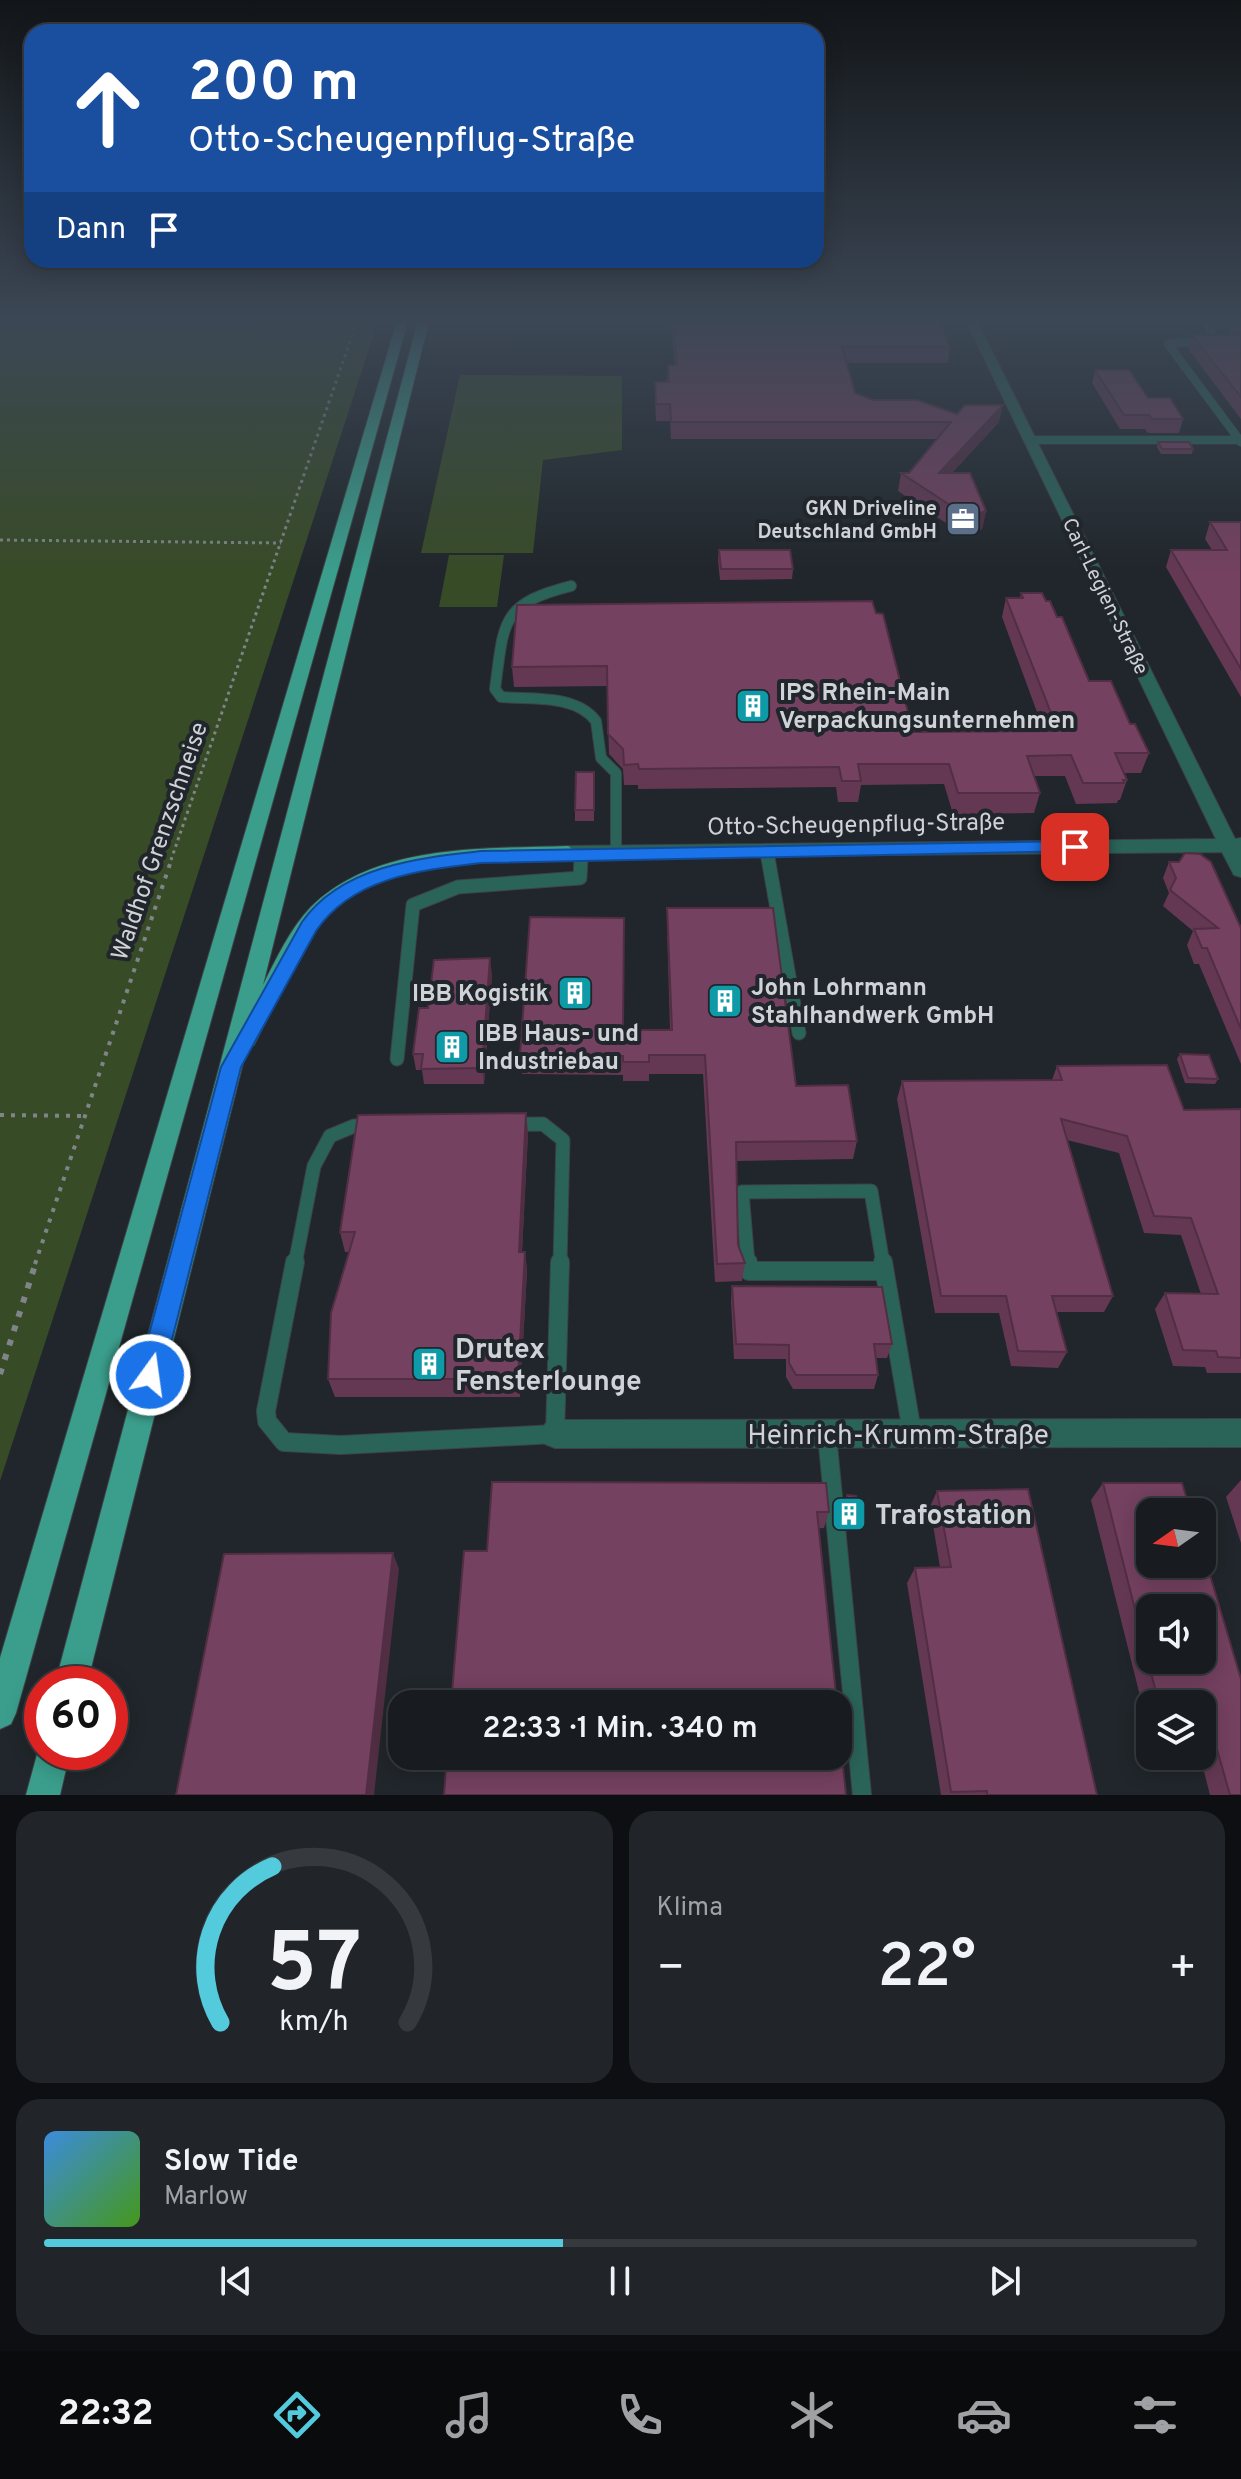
<!DOCTYPE html>
<html lang="de">
<head>
<meta charset="utf-8">
<style>
	:root { --surface:#181c20; --page:#212529; --text:#f1f3f6; --muted:#9fa1a5; --line:#363a3e; --accent:#54cadd }
	body { margin:0; font-family:Overpass,sans-serif; background:var(--page); color:var(--text); height:100vh; display:flex; flex-direction:column; font-size:30px; white-space:nowrap }
	* { box-sizing:border-box; margin:0 }
	p { font-size:26px; color:var(--muted) }
	.icon { flex:none; width:44px; height:44px; fill:none; stroke:currentColor; stroke-width:2; stroke-linecap:round; stroke-linejoin:round }
	.map { position:relative; height:1795px; overflow:hidden }
	.details { display:flex; flex-direction:column; gap:16px; padding:16px; background:#0d0f12; flex:1 }
	.details>* { flex:none }
	.top-card { position:absolute; left:24px; top:24px; width:800px; height:244px; border-radius:24px; box-shadow:0 4px 20px #0003,0 0 0 2px var(--line); background:#1a4fa0; color:#fff; overflow:hidden }
	.needle { width:52px; rotate:256deg }
	.buttons { position:absolute; left:1136px; top:1498px; display:grid; gap:16px }
	.buttons a { display:grid; place-items:center; width:80px; height:80px; border-radius:16px; background:var(--surface); box-shadow:0 4px 20px #0003,0 0 0 2px var(--line); font-size:40px }
	.speed { position:absolute; left:24px; top:1666px; display:flex; gap:16px; font-size:40px; font-weight:700; text-align:center }
	.speed>* { display:grid; place-content:center; width:104px; height:104px; border-radius:50%; background:var(--surface); box-shadow:0 4px 20px #0003,0 0 0 2px var(--line); line-height:1 }
	.speed .limit { border:12px solid #d22; background:#fff; color:#111 }
	.pin { position:absolute; display:grid; place-items:center; width:68px; height:68px; color:#fff; margin:-34px; border-radius:16px; box-shadow:0 4px 12px #0006 }
	.me { position:absolute; width:88px; margin:-44px; rotate:14deg; stroke-linejoin:round; filter:drop-shadow(0 0 6px #0008) }
	.turn { display:flex; align-items:center; gap:28px; height:168px; padding:0 32px; font-size:36px }
	.turn .icon { width:104px; height:104px; stroke-width:2.5 }
	.turn b { display:block; font-size:56px; line-height:68px }
	.then { display:flex; align-items:center; height:76px; padding:0 32px; background:#0003; gap:16px; font-size:30px }
	.big { font-size:60px; font-weight:600; line-height:1.1 }
	.details .tile { flex:1; display:flex; flex-direction:column; justify-content:center; gap:12px; min-width:0; padding:0 28px; border-radius:24px; background:var(--page) }
	.details .dial { align-items:center; gap:0 }
	.dial svg { height:208px; overflow:visible; fill:none; stroke:var(--line); stroke-width:7; stroke-linecap:round; text-anchor:middle }
	.dial text { fill:var(--text); stroke:none }
	.song { display:flex; align-items:center; gap:24px }
	.cover { width:96px; height:96px; border-radius:12px; background:linear-gradient(135deg,hsl(210 70% 55%),hsl(100 70% 35%)) }
	.played { height:8px; border-radius:4px; background:linear-gradient(90deg,var(--accent) 45%,var(--line) 45%) }
	.keys { display:flex; justify-content:space-around; direction:ltr }
	.heat { display:flex; justify-content:space-between; align-items:center; font-size:44px; direction:ltr }
	.details .tiles { flex:1; display:grid; gap:16px; grid-template-columns:1fr 1fr }
	.tile:last-child { grid-column:span 2 }
	.trip { position:absolute; left:388px; top:1690px; width:464px; height:80px; border-radius:24px; background:var(--surface); box-shadow:0 4px 20px #0003,0 0 0 2px var(--line); font-weight:600; line-height:80px; text-align:center }
	.dock { display:flex; height:128px; justify-content:space-around; align-items:center; background:#0a0b0d; color:var(--muted) }
	.dock .icon { width:56px; height:56px }
	.dock .active { color:var(--accent) }
	.dock b { font-size:36px; color:var(--text) }
	.map>svg:first-child { display:block }
	.green { fill:#384b27 }
	.lines { fill:none; stroke-linecap:round; stroke-linejoin:round }
	.service-far3-casing { stroke:#3c4246; stroke-width:9 }
	.service-far2-casing { stroke:#3c4246; stroke-width:12 }
	.service-far1-casing { stroke:#3c4246; stroke-width:15 }
	.service-casing { stroke:#3c4246; stroke-width:20 }
	.minor-casing { stroke:#3c4246; stroke-width:2 }
	.primary-casing { stroke:#3c4246; stroke-width:2 }
	.path-far2 { stroke:#7f8488; stroke-width:3; stroke-dasharray:3 4; stroke-linecap:butt }
	.path-far1 { stroke:#7f8488; stroke-width:4; stroke-dasharray:4 7; stroke-linecap:butt }
	.path { stroke:#7f8488; stroke-width:6; stroke-dasharray:6 9; stroke-linecap:butt }
	.service-far3 { stroke:#2a6459; stroke-width:8 }
	.service-far2 { stroke:#2a6459; stroke-width:10 }
	.service-far1 { stroke:#2a6459; stroke-width:13 }
	.service { stroke:#2a6459; stroke-width:18 }
	.minor { fill:#2a6459; fill-rule:evenodd }
	.primary { fill:#3b9e8c; fill-rule:evenodd }
	.wall { fill:#643853; fill-rule:evenodd }
	.shaded-wall { fill:#512e43 }
	.building { fill:#744160; stroke:#512e43; stroke-width:2; fill-rule:evenodd }
	.route { fill:#1a73e8; stroke:#114b97; stroke-width:2 }
	.labels { text-anchor:middle; stroke-width:8; stroke-linejoin:round; paint-order:stroke }
	.far-poi-label { font-size:20px; font-weight:bold; fill:#cfd2d6; stroke:#20262b; text-anchor:end }
	.far-street-label { font-size:20px; fill:#cfd2d6; stroke:#20262b }
	.poi-label { font-size:24px; font-weight:bold; fill:#cfd2d6; stroke:#20262b; text-anchor:start }
	.street-label { font-size:24px; fill:#cfd2d6; stroke:#20262b }
	.near-poi-label { font-size:28px; font-weight:bold; fill:#cfd2d6; stroke:#20262b; text-anchor:start }
	.near-street-label { font-size:28px; fill:#cfd2d6; stroke:#20262b }
</style>
</head>
<body>
<div class="map">
<svg width="1241" height="1795" viewBox="0 0 1241 1795">
	<rect width="100%" height="100%" fill="#20262b"/>
	<g class="green">
		<path d="M0 321H378L0 1481Z"/>
		<path d="M460 375 622 376V450L543 460 533 553H421Z"/>
		<path d="M449 555H504L497 607H439Z"/>
	</g>
	<g class="lines">
		<g class="service-far3-casing">
			<g id="service-far3">
				<path d="M1241 323H1212L1208 327 1214 338 1210 340 1168 344 1241 442"/>
				<path d="M1029 440H1240"/>
			</g>
		</g>
		<g class="service-far2-casing">
			<g id="service-far2">
				<path d="M571 586C500 604 504 622 495 689L501 697C532 700 575 694 596 721L601 758 616 773V853"/>
				<path d="M767 851 769 860"/>
				<path d="M581 860V853"/>
			</g>
		</g>
		<g class="service-far1-casing">
			<g id="service-far1">
				<path d="M768 858 799 1033"/>
				<path d="M397 1059 413 905 458 887 580 878 581 858"/>
				<path d="M295 1264 314 1166 330 1136 354 1126 543 1124 563 1140 560 1264"/>
				<path d="M748 1264 742 1192 871 1191 883 1264"/>
			</g>
		</g>
		<g class="service-casing">
			<g id="service">
				<path d="M295 1262 266 1411 267 1421 284 1442 341 1445 555 1434 560 1262"/>
				<path d="M748 1262 749 1271H884"/>
				<path d="M883 1262 912 1432"/>
				<path d="M827 1435 862 1795"/>
			</g>
		</g>
		<g class="minor-casing">
			<g id="minor">
				<path d="M966 321H977L1235 839 1241 838V877L1234 875 1222 852 561 858 558 853 568 846 1216 839Z"/>
				<path d="M1241 1419V1447L555 1448 545 1444 541 1434 545 1424 555 1420Z"/>
			</g>
		</g>
		<g class="primary-casing">
			<g id="primary">
				<path d="M397 321H408L16 1713 11 1724 0 1729V1658Z"/>
				<path d="M418 321H429L263 985C276 959 290 929 311 907 376 843 484 849 568 846L578 853 568 860C485 862 374 854 318 927 291 962 274 1006 254 1045L247 1047 87 1684H55Z"/>
				<path d="M41 1740 42 1752H70L60 1795H26Z"/>
			</g>
		</g>
		<g class="path-far2">
			<path d="M0 540 281 543"/>
			<path d="M171 860 357 321"/>
		</g>
		<g class="path-far1">
			<path d="M0 1115 83 1116"/>
			<path d="M35 1264 172 858"/>
		</g>
		<path class="path" d="M0 1374 36 1262"/>
		<use href="#service-far3" class="service-far3"/>
		<use href="#service-far2" class="service-far2"/>
		<use href="#service-far1" class="service-far1"/>
		<use href="#service" class="service"/>
		<use href="#minor" class="minor"/>
		<use href="#primary" class="primary"/>
	</g>
	<g class="wall">
		<path d="M671 321H939L950 347 948 363H846L855 393 873 400 999 422 952 473 986 511 982 529 964 535 898 491 901 473H909L937 439H671L670 421H656L655 399V382H667L668 365H675Z"/>
		<path d="M1233 321H1241V419L1188 349 1192 335H1230L1229 334Z"/>
		<path d="M1095 370 1183 419 1179 433H1148L1145 429H1120L1092 383Z"/>
		<path d="M1158 442 1193 449 1192 454H1161L1157 447Z"/>
		<path d="M1210 522H1241V697L1166 567 1171 550H1212L1205 539Z"/>
		<path d="M719 550 793 569 792 579 720 580 718 560Z"/>
		<path d="M1021 593 1046 601 1057 617 1089 681 1130 724 1149 753 1141 773H1124L1127 780 1120 800H1118L1117 803 1076 804 1065 776H1034L1040 793 1034 813 953 814 944 784 861 785 858 802H838L836 787 638 789V785H624L623 769 609 754 607 686 514 687 512 667 517 605 913 732 1044 731 1002 617 1006 598H1020Z"/>
		<path d="M594 772V821H575V810Z"/>
		<path d="M1169 862 1241 928V1064L1199 964H1194L1187 945 1193 931 1163 906 1169 893 1163 878Z"/>
		<path d="M667 908 796 1086 857 1141 853 1159 736 1161 738 1245 745 1263 742 1281 715 1282 703 1074H649V1081H623V1075L522 1074 520 1055 623 1030H670L667 928Z"/>
		<path d="M492 974 484 1084H424L422 1070H416L413 1054 428 1008Z"/>
		<path d="M1180 1054 1218 1079 1215 1084 1185 1083 1177 1059Z"/>
		<path d="M1057 1066 1184 1110 1241 1109V1373H1207L1205 1367 1173 1366 1155 1309 1165 1293 1201 1294 1181 1235 1144 1233 1119 1153 1067 1140 1113 1296 1104 1312H1057L1067 1352 1058 1368 1011 1366 999 1313H935L897 1099 902 1081 1052 1080Z"/>
		<path d="M526 1113 528 1134 522 1252H525L527 1271 520 1397H335L328 1379 349 1252H345L340 1232Z"/>
		<path d="M732 1286 892 1344 887 1358H876L878 1375 874 1389H793L786 1377V1359H734L731 1301Z"/>
		<path d="M1241 1480V1543L1226 1497Z"/>
		<path d="M492 1482 829 1512 824 1528 487 1551Z"/>
		<path d="M1103 1483H1182L1191 1512H1150V1564H1202V1548L1241 1679V1795H1210L1200 1756H1202V1704H1150V1736L1091 1500ZM1150 1608H1202V1660H1150Z"/>
		<path d="M937 1491 1097 1795H941L907 1583 915 1568 940 1567 930 1507Z"/>
		<path d="M847 1495 860 1525 858 1529H848L845 1500Z"/>
	</g>
	<g class="shaded-wall">
		<path d="M1003 405 999 422 935 491 939 473Z"/>
		<path d="M986 511 982 529 964 535 968 517Z"/>
		<path d="M490 958 492 974 484 1084 482 1068Z"/>
		<path d="M526 1113 528 1134 521 1271 519 1252Z"/>
		<path d="M525 1252 527 1271 520 1397 518 1379Z"/>
		<path d="M393 1553 399 1569 374 1795H366Z"/>
	</g>
	<g class="building">
		<path d="M673 321H939L950 347H842L855 393 873 400H917L957 414 965 405H1003L939 473H970L986 511 968 517 901 473H909L951 422H671L670 404H656L655 382H669L668 365H677Z"/>
		<path d="M1235 321H1241V328Z"/>
		<path d="M1192 335H1241V397Z"/>
		<path d="M1095 370H1129L1148 398H1170L1183 419H1152L1149 415H1124Z"/>
		<path d="M1158 442H1189L1193 449H1162Z"/>
		<path d="M1210 522H1241V669L1171 550H1227Z"/>
		<path d="M719 550H790L793 569H721Z"/>
		<path d="M1021 593H1042L1046 601H1050L1057 617H1062L1089 681H1111L1130 724H1135L1149 753H1115L1127 780H1123L1124 783H1083L1071 755 1027 756 1040 793H958L949 764H858L861 781H842L839 767 639 769 638 764 624 765 623 749 608 734 607 666 512 667 517 605 872 601 876 613 883 614 913 732 1058 731 1006 598H1023Z"/>
		<path d="M576 772H594V810H575Z"/>
		<path d="M1185 853 1200 854 1211 862 1241 928V1029L1207 948H1202L1194 929 1218 928 1170 890 1176 878 1169 862H1179Z"/>
		<path d="M667 908H773L796 1086 848 1085 857 1141 736 1142 738 1245 745 1263 717 1264 705 1055H649V1062H623V1056L520 1055 530 917 624 918 623 1030H672Z"/>
		<path d="M490 958 482 1068 421 1069 423 1054H413L419 1008H428L434 960Z"/>
		<path d="M1180 1054 1209 1055 1218 1079 1188 1078Z"/>
		<path d="M1167 1065 1184 1110 1241 1109V1358L1218 1357 1216 1351 1183 1350 1165 1293 1218 1294 1191 1218 1154 1216 1127 1136 1061 1119 1113 1296H1052L1067 1352 1018 1351 1006 1296H941L902 1081 1062 1080 1057 1066Z"/>
		<path d="M526 1113 519 1252H525L518 1379H328L331 1313 355 1232H340L358 1115Z"/>
		<path d="M732 1286 882 1287 892 1344H874L878 1375H796L789 1363V1345L736 1344Z"/>
		<path d="M492 1482 826 1483 829 1512H817L837 1704H451L464 1551H487Z"/>
		<path d="M1103 1483H1182L1191 1512H1150V1564H1202V1548L1241 1679V1795H1230L1213 1735H1202V1704H1159ZM1150 1608H1202V1660H1150Z"/>
		<path d="M1028 1489 1097 1795H987V1791L951 1792 915 1568 951 1567 937 1491Z"/>
		<path d="M847 1495 856 1496 860 1525H850Z"/>
		<path d="M393 1553 366 1795H176L224 1554Z"/>
		<path d="M838 1719 846 1795H444L447 1756H838Z"/>
	</g>
	<linearGradient id="sky" x2="0" y2="1"><stop stop-color="#121518"/><stop offset="0.56" stop-color="#3c4755"/><stop offset="1" stop-color="#3c4755" stop-opacity="0"/></linearGradient>
	<rect width="1241" height="573" fill="url(#sky)"/>
	<path class="route" d="M1075 841 1081 843 1084 847 1081 851 481 863C422 870 352 877 316 931L241 1067 163 1375 159 1384 150 1387 142 1384 138 1375 221 1067 302 922C341 866 418 858 481 851Z"/>
	<defs>
		<g id="office-square" transform="scale(1.8)"><rect x="-9" y="-9" width="18" height="18" rx="4" fill="#5c6f8a" stroke="#20262b"/><path d="M-6-3h4V-5.5h4V-3h4V5H-6ZM-1-4.5V-3h2v-1.5ZM-6 0V1H6V0Z" fill="#fff"/></g>
		<g id="building-square" transform="scale(1.8)"><rect x="-9" y="-9" width="18" height="18" rx="4" fill="#0f9aa8" stroke="#20262b"/><path d="M-4-6H4V6H1V3H-1V6H-4ZM-2.5-4.3h1.7v1.8h-1.7ZM.8-4.3h1.7v1.8H.8ZM-2.5-1h1.7V.8h-1.7ZM.8-1h1.7V.8H.8Z" fill="#fff"/></g>
	</defs>
	<g fill-rule="evenodd">
		<use href="#office-square" x="963" y="519"/>
		<use href="#building-square" x="753" y="706"/>
		<use href="#building-square" x="575" y="993"/>
		<use href="#building-square" x="725" y="1001"/>
		<use href="#building-square" x="452" y="1047"/>
		<use href="#building-square" x="429" y="1364"/>
		<use href="#building-square" x="849" y="1514"/>
	</g>
	<g class="labels">
		<g class="far-poi-label">
			<text x="937" y="515">GKN Driveline<tspan x="937" dy="23">Deutschland GmbH</tspan></text>
		</g>
		<g class="far-street-label">
			<text transform="translate(1106 596) rotate(64)" y="7">Carl-Legien-Straße</text>
		</g>
		<g class="poi-label">
			<text x="779" y="700">IPS Rhein-Main<tspan x="779" dy="28">Verpackungsunternehmen</tspan></text>
			<text x="751" y="995">John Lohrmann<tspan x="751" dy="28">Stahlhandwerk GmbH</tspan></text>
			<text x="549" y="1001" text-anchor="end">IBB Kogistik</text>
			<text x="478" y="1041">IBB Haus- und<tspan x="478" dy="28">Industriebau</tspan></text>
		</g>
		<g class="street-label">
			<text transform="translate(856 824) rotate(-1)" y="8">Otto-Scheugenpflug-Straße</text>
			<text transform="translate(159 841) rotate(-71)" y="8">Waldhof Grenzschneise</text>
		</g>
		<g class="near-poi-label">
			<text x="455" y="1358">Drutex<tspan x="455" dy="32">Fensterlounge</tspan></text>
			<text x="875" y="1524">Trafostation</text>
		</g>
		<g class="near-street-label">
			<text x="898" y="1444">Heinrich-Krumm-Straße</text>
		</g>
	</g>
</svg>
<div class="buttons">
<a><svg class="needle" viewBox="-14 -14 28 28"><path d="M0-13l5 13h-10z" fill="#e53935"/><path d="M0 13l5-13h-10z" fill="#9fa1a5"/></svg></a>
<a><svg class="icon" aria-label="sound" viewBox="0 0 24 24"><path d="M4 9h4l5-4v14l-5-4H4zM17 9q2 3 0 6"/></svg></a>
<a><svg class="icon" aria-label="layers" viewBox="0 0 24 24"><path d="M12 4l9 5-9 5-9-5zM3 14l9 5 9-5"/></svg></a>
</div>
<div class="speed"><div class="limit">60</div></div>
<div class="pin" style="left:1075px;top:847px;background:#d93025"><svg class="icon" aria-label="arrive" viewBox="0 0 24 24"><path d="M6 21V4h12l-3 4 3 4H6"/></svg></div>
<svg class="me" style="left:150px;top:1375px" viewBox="-20 -20 40 40"><circle r="17" fill="#1a73e8" stroke="#fff" stroke-width="3"/><path d="M0-11L8 9 0 5-8 9z" fill="#fff"/></svg>
<div class="trip">22:33 · 1 Min. · 340 m</div>
<div class="top-card">
<div class="turn"><svg class="icon" aria-label="ahead" viewBox="0 0 24 24"><path d="M12 20V5M6 11l6-6 6 6"/></svg><div><b>200 m</b>Otto-Scheugenpflug-Straße</div></div>
<div class="then">Dann<svg class="icon" aria-label="arrive" viewBox="0 0 24 24"><path d="M6 21V4h12l-3 4 3 4H6"/></svg></div>
</div>
</div>
<section class="details">
<div class="tiles">
<div class="tile dial"><svg viewBox="0 0 100 80">
<path d="M14 69A42 42 0 1 1 86 69"/>
<path d="M14 69A42 42 0 0 1 34 9" stroke="#54cadd"/>
<text x="50" y="56" font-size="32" font-weight="700">57</text>
<text x="50" y="72" font-size="11">km/h</text>
</svg></div>
<div class="tile"><p>Klima</p>
<div class="heat"><a>−</a><b class="big">22°</b><a>+</a></div>
</div>
<div class="tile">
<div class="song"><i class="cover"></i><div><b>Slow Tide</b><p>Marlow</p></div></div>
<div class="played"></div>
<div class="keys"><svg class="icon" aria-label="previous" viewBox="0 0 24 24"><path d="M18 5L8 12l10 7zM5 5v14"/></svg><svg class="icon" aria-label="pause" viewBox="0 0 24 24"><path d="M8 5v14M16 5v14"/></svg><svg class="icon" aria-label="next" viewBox="0 0 24 24"><path d="M6 5l10 7-10 7zM19 5v14"/></svg></div>
</div>
</div>
</section>
<nav class="dock">
<b>22:32</b>
<svg class="icon active" aria-label="directions" viewBox="0 0 24 24"><path d="M12 3l9 9-9 9-9-9zM9 14v-3h6M13 9l2 2-2 2"/></svg>
<svg class="icon" aria-label="music" viewBox="0 0 24 24"><path d="M9 18V5l10-2v13"/><circle cx="6" cy="18" r="3"/><circle cx="16" cy="16" r="3"/></svg>
<svg class="icon" aria-label="phone" viewBox="0 0 24 24"><path d="M5 4h4l2 5-3 2q2 4 5 5l2-3 5 2v4C11 20 4 13 5 4z"/></svg>
<svg class="icon" aria-label="climate" viewBox="0 0 24 24"><path d="M12 3v18M4 7l16 10M4 17L20 7"/></svg>
<svg class="icon" aria-label="car" viewBox="0 0 24 24"><path d="M5 17H2v-5l4-1 3-4h7l3 4 3 1v5h-3M9 17h6M6 11h13"/><circle cx="7" cy="17" r="2"/><circle cx="17" cy="17" r="2"/></svg>
<svg class="icon" aria-label="filters" viewBox="0 0 24 24"><path d="M4 7h16M4 17h16"/><circle cx="9" cy="7" r="2"/><circle cx="15" cy="17" r="2"/></svg>
</nav>
</body>
</html>
